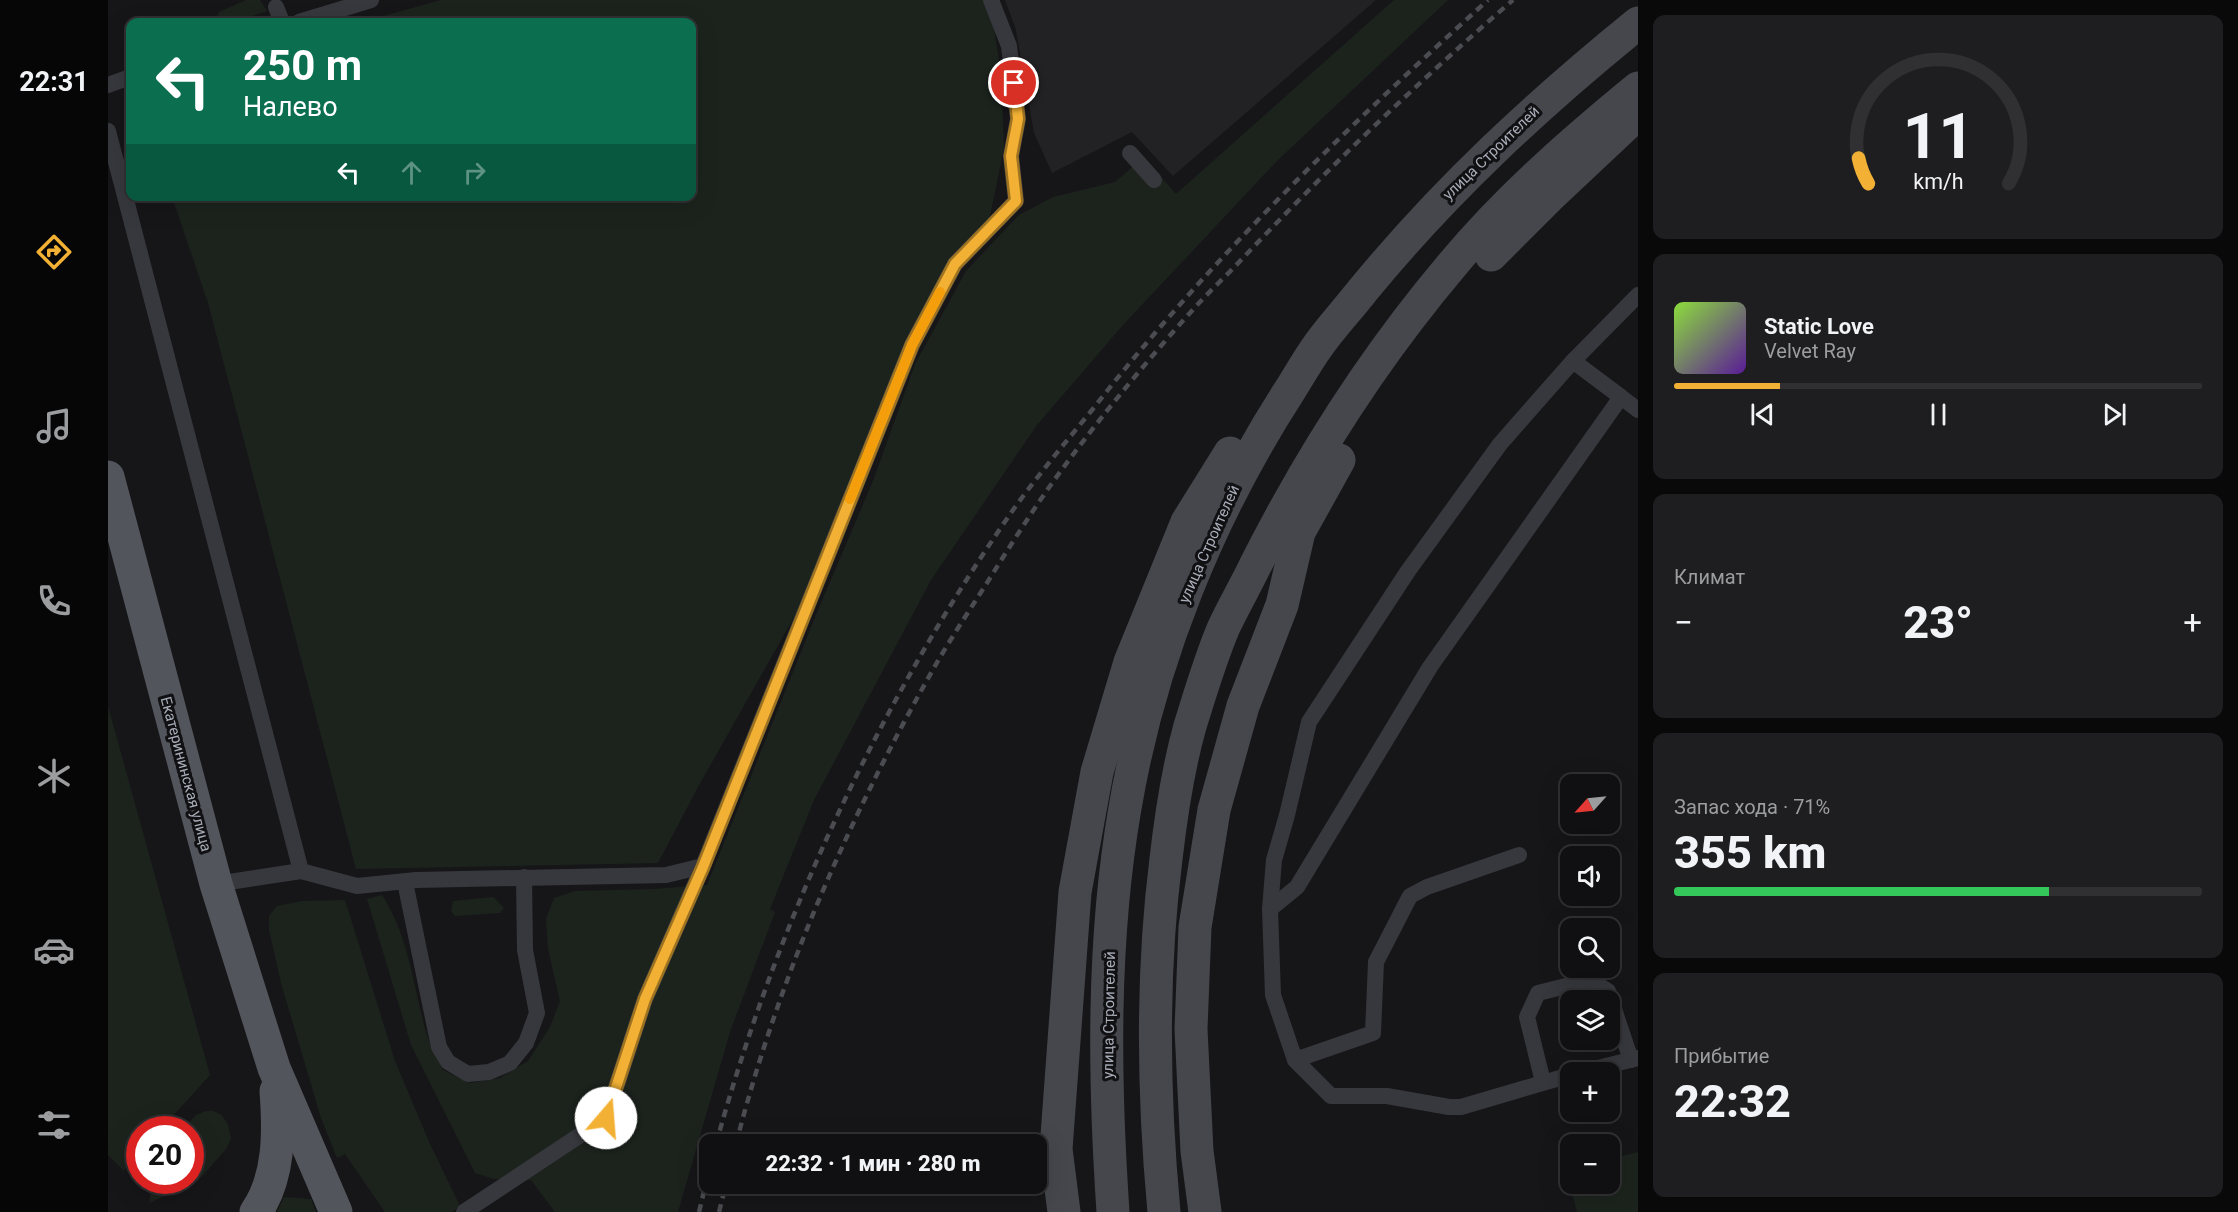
<!DOCTYPE html>
<html lang="ru">
<head>
<meta charset="utf-8">
<style>
	:root { --surface:#101012; --page:#1e1e20; --text:#f1f3f6; --muted:#9c9d9f; --line:#303032; --accent:#f2b134 }
	body { margin:0; font-family:Roboto,sans-serif; background:var(--page); color:var(--text); height:100vh; display:flex; flex-direction:column; font-size:22px; white-space:nowrap }
	* { box-sizing:border-box; margin:0 }
	p { font-size:20px; color:var(--muted) }
	.icon { flex:none; width:33px; height:33px; fill:none; stroke:currentColor; stroke-width:2; stroke-linecap:round; stroke-linejoin:round }
	.map { position:relative; flex:1; overflow:hidden }
	.panel { display:flex; flex-direction:column; gap:15px; padding:15px; background:#09090a; width:600px }
	.panel>* { flex:none }
	.guide { position:absolute; left:18px; top:18px; width:570px; height:183px; border-radius:12px; box-shadow:0 6px 24px #0002,0 0 0 2px var(--line); background:#0b6e4f; color:#fff; overflow:hidden }
	.needle { width:39px; rotate:243deg }
	.fabs { position:absolute; left:1452px; top:774px; display:grid; gap:12px }
	.fabs a { display:grid; place-items:center; width:60px; height:60px; border-radius:12px; background:var(--surface); box-shadow:0 6px 24px #0002,0 0 0 2px var(--line); font-size:30px }
	.speed { position:absolute; left:18px; top:1116px; display:flex; gap:12px; font-size:30px; font-weight:700; text-align:center }
	.speed>* { display:grid; place-content:center; width:78px; height:78px; border-radius:50%; background:var(--surface); box-shadow:0 6px 24px #0002,0 0 0 2px var(--line); line-height:1 }
	.speed .limit { border:9px solid #d22; background:#fff; color:#111 }
	.pin { position:absolute; display:grid; place-items:center; width:51px; height:51px; color:#fff; margin:-26px; border:3px solid #fff; border-radius:50%; box-shadow:0 2px 6px #0007 }
	.me { position:absolute; width:66px; margin:-33px; rotate:18deg; stroke-linejoin:round; filter:drop-shadow(0 0 4px #0008) }
	.turn { display:flex; align-items:center; gap:21px; height:126px; padding:0 18px; font-size:27px }
	.turn .icon { width:78px; height:78px; stroke-width:2.5 }
	.turn b { display:block; font-size:42px; line-height:51px }
	.lanes { display:flex; align-items:center; height:57px; padding:0 18px; background:#0003; justify-content:center; gap:30px; direction:ltr }
	.lanes .off { opacity:.35 }
	.big { font-size:45px; font-weight:800; line-height:1.1 }
	.panel .card { flex:1; display:flex; flex-direction:column; justify-content:center; gap:9px; min-width:0; padding:0 21px; border-radius:12px; background:var(--page) }
	.panel .dial { align-items:center; gap:0 }
	.dial svg { height:156px; overflow:visible; fill:none; stroke:var(--line); stroke-width:7; stroke-linecap:round; text-anchor:middle }
	.dial text { fill:var(--text); stroke:none }
	.song { display:flex; align-items:center; gap:18px }
	.cover { width:72px; height:72px; border-radius:9px; background:linear-gradient(135deg,hsl(90 70% 55%),hsl(270 70% 35%)) }
	.played { height:6px; border-radius:3px; background:linear-gradient(90deg,var(--accent) 20%,var(--line) 20%) }
	.keys { display:flex; justify-content:space-around; direction:ltr }
	.heat { display:flex; justify-content:space-between; align-items:center; font-size:33px; direction:ltr }
	.charge { height:9px; border-radius:4px; background:linear-gradient(90deg,#34c759 71%,var(--line) 0) }
	.trip { position:absolute; left:591px; top:1134px; width:348px; height:60px; border-radius:12px; background:var(--surface); box-shadow:0 6px 24px #0002,0 0 0 2px var(--line); font-weight:800; line-height:60px; text-align:center }
	main { display:flex; flex:1; min-height:0 }
	.menu { display:flex; flex-direction:column; width:108px; justify-content:space-around; align-items:center; background:#060607; color:var(--muted) }
	.menu .icon { width:42px; height:42px }
	.menu .current { color:var(--accent) }
	.menu b { font-size:27px; color:var(--text) }
	.map>svg:first-child { display:block }
	.built { fill:#222225 }
	.green { fill:#1c231d }
	.lines { fill:none; stroke-linecap:round; stroke-linejoin:round }
	.service { stroke:#37383d; stroke-width:16 }
	.secondary { stroke:#45474d; stroke-width:33 }
	.primary { stroke:#53555c; stroke-width:33 }
	.rail { stroke:#4a4c52; stroke-width:4.5; stroke-dasharray:8 6; stroke-linecap:butt }
	.route-casing { stroke:#9d7322; stroke-width:15 }
	.route { stroke:#f2b134; stroke-width:10 }
	.slow { stroke:#f59e0b; stroke-width:10 }
	.labels { text-anchor:middle; stroke-width:6; stroke-linejoin:round; paint-order:stroke }
	.street-label { font-size:15px; fill:#a8adb8; stroke:#111113 }
</style>
</head>
<body>
<main>
<nav class="menu">
<b>22:31</b>
<svg class="icon current" aria-label="directions" viewBox="0 0 24 24"><path d="M12 3l9 9-9 9-9-9zM9 14v-3h6M13 9l2 2-2 2"/></svg>
<svg class="icon" aria-label="music" viewBox="0 0 24 24"><path d="M9 18V5l10-2v13"/><circle cx="6" cy="18" r="3"/><circle cx="16" cy="16" r="3"/></svg>
<svg class="icon" aria-label="phone" viewBox="0 0 24 24"><path d="M5 4h4l2 5-3 2q2 4 5 5l2-3 5 2v4C11 20 4 13 5 4z"/></svg>
<svg class="icon" aria-label="climate" viewBox="0 0 24 24"><path d="M12 3v18M4 7l16 10M4 17L20 7"/></svg>
<svg class="icon" aria-label="car" viewBox="0 0 24 24"><path d="M5 17H2v-5l4-1 3-4h7l3 4 3 1v5h-3M9 17h6M6 11h13"/><circle cx="7" cy="17" r="2"/><circle cx="17" cy="17" r="2"/></svg>
<svg class="icon" aria-label="filters" viewBox="0 0 24 24"><path d="M4 7h16M4 17h16"/><circle cx="9" cy="7" r="2"/><circle cx="15" cy="17" r="2"/></svg>
</nav>
<div class="map">
<svg width="1530" height="1212" viewBox="0 0 1530 1212">
	<rect width="100%" height="100%" fill="#161618"/>
	<path class="built" d="M897 0H1268L1065 176 1024 132 944 173 926 133 908 30Z"/>
	<g class="green">
		<path d="M138 0H152L159 11 127 22H108L111 12Z"/>
		<path d="M333 0H877L886 29 893 73 896 148 881 221 846 260 698 596 590 787 550 863 248 869 100 303 64 197 584 196V22H254Z"/>
		<path d="M1286 0H1340L1169 161 1015 325 929 425 823 580 706 800 662 909 667 912 622 1032 570 1212H447L423 1180 386 1179 367 1173 303 1045 259 899 274 895C301 936 305 986 318 1032 322 1045 329 1058 335 1070L362 1083 392 1078 420 1061 442 1027 452 1001 440 949 438 919 446 898 467 891 546 889 599 885 710 610 765 481 807 364 858 271 911 215 945 197 1007 182 1036 157 1068 194Z"/>
		<path d="M0 706 102 1075 53 1129 32 1130 31 1153 16 1171 0 1155Z"/>
		<path d="M385 897 396 908 392 913 347 916 343 911 345 901Z"/>
		<path d="M237 900 287 1061 322 1144 352 1206 344 1212H277L237 1154 229 1158 213 1118 173 983 161 930V916L169 906 194 901Z"/>
		<path d="M98 1111H105L114 1115 120 1125 123 1138 118 1149 90 1181 41 1203 45 1181 82 1180V1130L75 1129 88 1115Z"/>
		<path d="M1530 1152V1212H1469L1458 1171 1462 1169V1184H1502V1159Z"/>
		<path d="M176 1197 203 1199 208 1212H169Z"/>
	</g>
	<g class="lines">
		<g class="service">
			<path d="M168 7 174 22"/>
			<path d="M191 22 263 0"/>
			<path d="M0 85 22 77"/>
			<path d="M0 131 193 871"/>
			<path d="M1022 153 1046 180"/>
			<path d="M1465 361 1513 397"/>
			<path d="M1411 855 1319 887 1302 896 1268 962 1265 1033 1187 1060 1165 995 1162 909 1166 860 1179 815 1201 722 1300 571 1392 444 1465 361 1530 295"/>
			<path d="M297 882 331 1047 340 1062 360 1074 381 1072 402 1063 418 1043 429 1013 417 950 416 877"/>
			<path d="M108 884 193 871 249 886 308 880 558 875 595 866 804 345 847 264 908 201 903 156 910 119 901 46 883 0"/>
			<path d="M1162 909 1189 887 1322 667 1513 397 1530 410"/>
			<path d="M1187 1060 1223 1096H1279L1341 1107H1353L1462 1075"/>
			<path d="M1474 1072 1530 1058"/>
			<path d="M1435 1082 1419 1017 1430 993 1482 980 1500 991 1523 1060"/>
			<path d="M356 1212 498 1118 537 999 595 866"/>
		</g>
		<g class="secondary">
			<path d="M1383 255 1441 197 1525 118"/>
			<path d="M956 1212 948 1149 956 1041 967 892 989 772 1022 662 1079 522 1122 453"/>
			<path d="M1005 1212C996 1078 994 941 1017 808 1042 660 1101 515 1182 390 1192 374 1201 358 1212 343 1225 325 1241 308 1255 290 1338 189 1429 105 1530 23"/>
			<path d="M1056 1212C1045 1094 1043 977 1058 859 1063 815 1070 769 1082 726 1092 694 1102 660 1115 629 1125 607 1137 587 1147 566 1201 459 1267 356 1344 265 1399 199 1464 142 1530 88"/>
			<path d="M1097 1212 1089 1151 1083 1029 1087 927 1106 810 1135 706 1174 605 1191 532 1231 460"/>
		</g>
		<g class="primary">
			<path d="M0 477 108 884 166 1068 228 1212"/>
			<path d="M148 1212C172 1177 171 1131 168 1091"/>
		</g>
		<g class="rail">
			<path d="M608 1144C670 919 772 701 905 510 930 475 957 443 984 410 1101 260 1239 127 1380 0"/>
			<path d="M628 1144C669 983 737 827 818 682 836 649 857 617 877 586 902 546 927 506 955 468 997 411 1043 356 1090 304 1104 289 1120 274 1134 259 1220 168 1310 82 1405 0"/>
			<path d="M591 1212 602 1167"/>
			<path d="M611 1212 618 1184"/>
		</g>
	</g>
	<g class="lines">
		<g class="route-casing">
			<path id="route" d="M498 1118 537 999 595 867 804 345 847 264 908 201 903 156 910 119 906 83"/>
		</g>
		<use href="#route" class="route"/>
		<path class="slow" d="M742 499 804 345 832 292"/>
	</g>
	<g class="labels">
		<g class="street-label">
			<text transform="translate(1383 153) rotate(-44)" y="5">улица Строителей</text>
			<text transform="translate(1101 544) rotate(-66)" y="5">улица Строителей</text>
			<text transform="translate(78 774) rotate(75)" y="5">Екатерининская улица</text>
			<text transform="translate(1001 1015) rotate(-89)" y="5">улица Строителей</text>
		</g>
	</g>
</svg>
<div class="fabs">
<a><svg class="needle" viewBox="-14 -14 28 28"><path d="M0-13l5 13h-10z" fill="#e53935"/><path d="M0 13l5-13h-10z" fill="#9c9d9f"/></svg></a>
<a><svg class="icon" aria-label="sound" viewBox="0 0 24 24"><path d="M4 9h4l5-4v14l-5-4H4zM17 9q2 3 0 6"/></svg></a>
<a><svg class="icon" aria-label="search" viewBox="0 0 24 24"><circle cx="10" cy="10" r="6"/><path d="M15 15l6 6"/></svg></a>
<a><svg class="icon" aria-label="layers" viewBox="0 0 24 24"><path d="M12 4l9 5-9 5-9-5zM3 14l9 5 9-5"/></svg></a>
<a>+</a>
<a>−</a>
</div>
<div class="speed"><div class="limit">20</div></div>
<div class="pin" style="left:906px;top:83px;background:#d93025"><svg class="icon" aria-label="arrive" viewBox="0 0 24 24"><path d="M6 21V4h12l-3 4 3 4H6"/></svg></div>
<svg class="me" style="left:498px;top:1118px" viewBox="-20 -20 40 40"><circle r="19" fill="#fff"/><path d="M0-13L10 11 0 6-10 11z" fill="#f2b134"/></svg>
<div class="trip">22:32 · 1 мин · 280 m</div>
<div class="guide">
<div class="turn"><svg class="icon" aria-label="left" viewBox="0 0 24 24"><path d="M17 20v-9H6M10 6l-5 5 5 5"/></svg><div><b>250 m</b>Налево</div></div>
<div class="lanes"><svg class="icon" aria-label="left" viewBox="0 0 24 24"><path d="M17 20v-9H6M10 6l-5 5 5 5"/></svg><svg class="icon off" aria-label="ahead" viewBox="0 0 24 24"><path d="M12 20V5M6 11l6-6 6 6"/></svg><svg class="icon off" aria-label="right" viewBox="0 0 24 24"><path d="M7 20v-9h11M14 6l5 5-5 5"/></svg></div>
</div>
</div>
<section class="panel">
<div class="card dial"><svg viewBox="0 0 100 80">
<path d="M14 69A42 42 0 1 1 86 69"/>
<path d="M14 69A42 42 0 0 1 9 56" stroke="#f2b134"/>
<text x="50" y="56" font-size="32" font-weight="700">11</text>
<text x="50" y="72" font-size="11">km/h</text>
</svg></div>
<div class="card">
<div class="song"><i class="cover"></i><div><b>Static Love</b><p>Velvet Ray</p></div></div>
<div class="played"></div>
<div class="keys"><svg class="icon" aria-label="previous" viewBox="0 0 24 24"><path d="M18 5L8 12l10 7zM5 5v14"/></svg><svg class="icon" aria-label="pause" viewBox="0 0 24 24"><path d="M8 5v14M16 5v14"/></svg><svg class="icon" aria-label="next" viewBox="0 0 24 24"><path d="M6 5l10 7-10 7zM19 5v14"/></svg></div>
</div>
<div class="card"><p>Климат</p>
<div class="heat"><a>−</a><b class="big">23°</b><a>+</a></div>
</div>
<div class="card"><p>Запас хода · 71%</p><b class="big">355 km</b><div class="charge"></div></div>
<div class="card"><p>Прибытие</p><b class="big">22:32</b></div>
</section>
</main>
</body>
</html>
